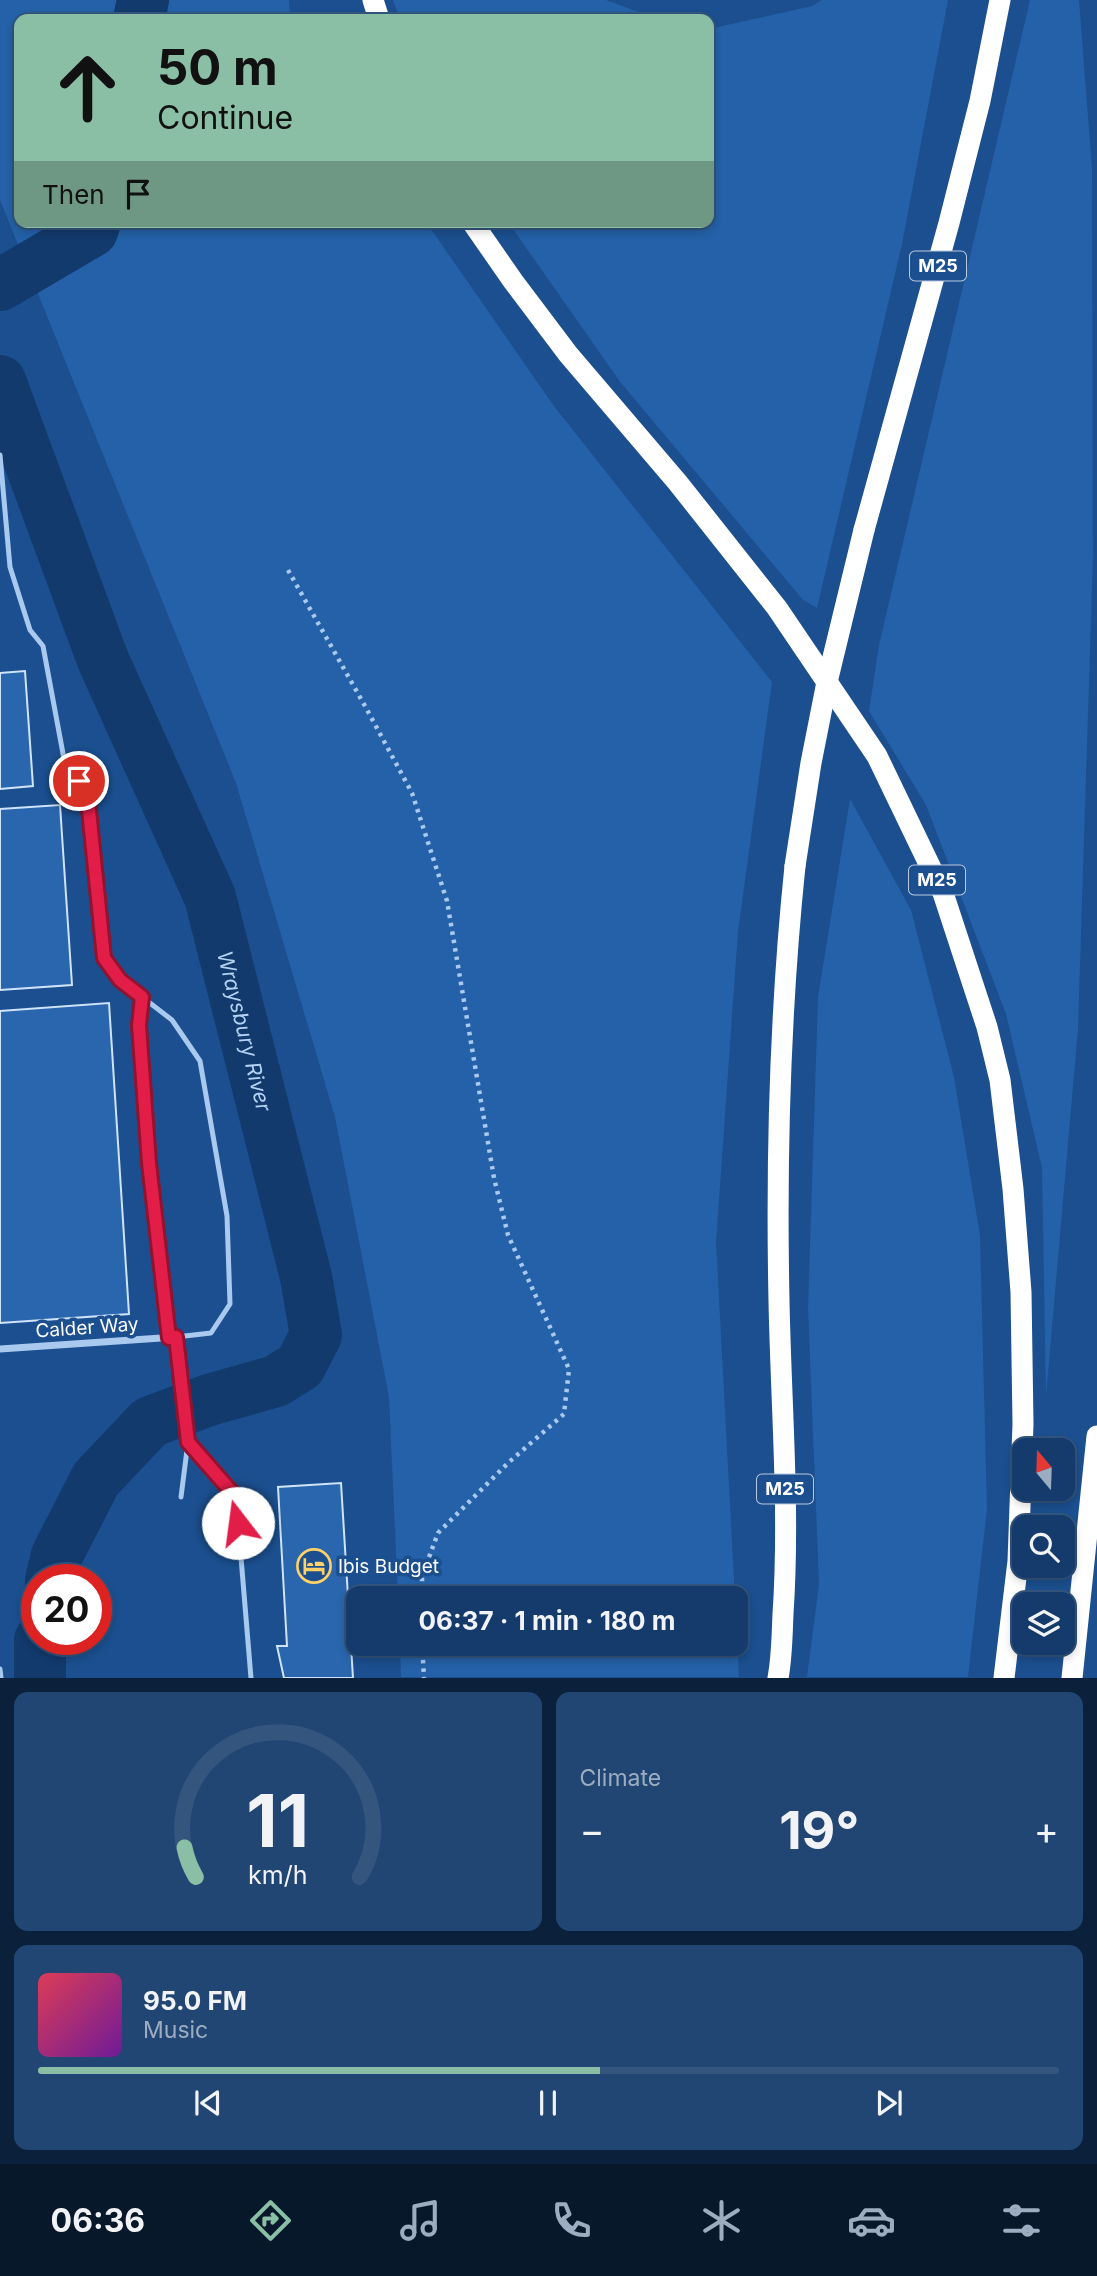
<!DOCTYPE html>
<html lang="en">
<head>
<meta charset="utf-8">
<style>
	:root { --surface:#143b6b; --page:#214673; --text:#f1f3f6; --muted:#9dadc1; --line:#33557e; --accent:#8abfa5 }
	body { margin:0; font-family:Inter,sans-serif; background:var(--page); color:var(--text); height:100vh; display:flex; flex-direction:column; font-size:26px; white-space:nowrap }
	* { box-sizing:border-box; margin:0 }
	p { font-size:23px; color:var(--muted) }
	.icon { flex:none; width:38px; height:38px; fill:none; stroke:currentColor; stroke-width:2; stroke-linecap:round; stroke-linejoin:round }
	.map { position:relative; height:1678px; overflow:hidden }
	.side { display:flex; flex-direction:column; gap:14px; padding:14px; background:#0b203b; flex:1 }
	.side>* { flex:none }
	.banner { position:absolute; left:14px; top:14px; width:700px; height:214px; border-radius:14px; box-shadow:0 4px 10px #0003,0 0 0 2px var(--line); background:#8abfa5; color:#111; overflow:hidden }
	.needle { width:46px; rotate:341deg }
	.buttons { position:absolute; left:1012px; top:1438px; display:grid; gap:14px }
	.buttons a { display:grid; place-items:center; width:63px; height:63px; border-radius:14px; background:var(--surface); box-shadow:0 4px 10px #0003,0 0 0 2px var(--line); font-size:35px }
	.speed { position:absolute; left:21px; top:1564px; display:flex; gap:14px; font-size:35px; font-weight:700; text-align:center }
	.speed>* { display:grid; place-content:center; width:91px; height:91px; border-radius:50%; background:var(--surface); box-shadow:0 4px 10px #0003,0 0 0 2px var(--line); line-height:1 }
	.speed .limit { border:10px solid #d22; background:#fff; color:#111 }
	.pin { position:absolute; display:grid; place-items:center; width:60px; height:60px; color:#fff; margin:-30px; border:4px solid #fff; border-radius:50%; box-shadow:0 2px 7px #0007 }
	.me { position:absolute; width:77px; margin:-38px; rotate:345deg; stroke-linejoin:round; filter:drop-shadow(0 0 5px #0008) }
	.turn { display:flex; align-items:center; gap:24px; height:147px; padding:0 28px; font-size:32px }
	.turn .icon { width:91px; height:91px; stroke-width:2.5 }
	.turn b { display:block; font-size:49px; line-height:60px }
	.then { display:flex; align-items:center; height:66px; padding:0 28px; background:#0003; gap:14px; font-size:26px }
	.big { font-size:52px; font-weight:700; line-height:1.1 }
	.side .widget { flex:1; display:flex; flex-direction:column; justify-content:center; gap:10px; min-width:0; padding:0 24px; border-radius:14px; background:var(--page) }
	.side .dial { align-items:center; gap:0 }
	.dial svg { height:182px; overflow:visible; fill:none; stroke:var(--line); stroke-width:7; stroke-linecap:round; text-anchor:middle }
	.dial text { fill:var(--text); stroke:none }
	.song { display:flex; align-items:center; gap:21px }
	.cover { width:84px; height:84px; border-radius:10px; background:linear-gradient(135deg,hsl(350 70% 55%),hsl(280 70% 35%)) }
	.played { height:7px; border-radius:4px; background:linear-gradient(90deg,var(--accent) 55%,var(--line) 55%) }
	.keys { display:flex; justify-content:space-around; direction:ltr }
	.heat { display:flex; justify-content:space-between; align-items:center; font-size:38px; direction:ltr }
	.side .tiles { flex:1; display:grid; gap:14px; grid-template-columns:1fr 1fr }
	.widget:last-child { grid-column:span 2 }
	.trip { position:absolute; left:346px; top:1586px; width:402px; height:70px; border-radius:14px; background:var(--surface); box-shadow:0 4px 10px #0003,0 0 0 2px var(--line); font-weight:700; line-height:70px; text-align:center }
	.tab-bar { display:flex; height:112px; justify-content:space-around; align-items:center; background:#08182b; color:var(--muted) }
	.tab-bar .icon { width:49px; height:49px }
	.tab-bar .selected { color:var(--accent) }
	.tab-bar b { font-size:32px; color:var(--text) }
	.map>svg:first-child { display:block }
	.green { fill:#2461a8 }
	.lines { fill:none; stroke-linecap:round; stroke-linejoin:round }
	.river { stroke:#123a6d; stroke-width:52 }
	.building { fill:#2a66ad; stroke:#cfe3fa; stroke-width:2 }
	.path { stroke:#a9c9ee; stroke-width:4.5; stroke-dasharray:3.5 5; stroke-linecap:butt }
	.service { stroke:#a9c9ee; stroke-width:5 }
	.minor { stroke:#a9c9ee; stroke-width:7 }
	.motorway { stroke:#fff; stroke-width:21 }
	.motorway-bridge { stroke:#fff; stroke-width:21 }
	.route-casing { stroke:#92132f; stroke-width:18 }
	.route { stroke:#e11d48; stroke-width:12 }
	.labels { text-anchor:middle; stroke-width:7; stroke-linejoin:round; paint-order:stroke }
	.shield { fill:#1b4f8f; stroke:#bbcadd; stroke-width:2 }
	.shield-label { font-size:18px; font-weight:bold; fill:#fff }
	.street-label { font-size:19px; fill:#fff; stroke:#1b4f8f }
	.poi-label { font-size:19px; fill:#fff; stroke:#1b4f8f; text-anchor:start }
	.water-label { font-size:21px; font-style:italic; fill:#b5d3f5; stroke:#1b4f8f }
</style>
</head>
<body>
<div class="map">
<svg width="1097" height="1678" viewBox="0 0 1097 1678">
	<rect width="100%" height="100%" fill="#1b4f8f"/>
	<g class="green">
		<path d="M0 0H289L290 19H19V222H426L554 406 772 682 738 932 716 1242 735 1598H398L389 1397 335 1117 236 783 0 200Z"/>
		<path d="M393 0H606L658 19H400Z"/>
		<path d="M822 0H948L902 244 817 608 803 600 621 383 508 222H709V29L812 6Z"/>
		<path d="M1030 0H1079L1092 168 1093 556 1078 1029 1046 1396 1042 1168 1006 1014 926 805 869 711 879 645Z"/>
		<path d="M850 799 911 910 954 1077 980 1235 987 1509 968 1677H807L819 1584 808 1308 818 997Z"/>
		<path d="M737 1639 739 1677H401L400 1643H737Z"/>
	</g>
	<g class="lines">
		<g class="river">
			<path d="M139 19 143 0"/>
			<path d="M0 285 92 231 95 222"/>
			<path id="s1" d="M0 381 103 660 210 897 306 1277 316 1335 300 1366 276 1381 209 1400 150 1422 96 1479 57 1555 51 1580"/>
			<path d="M40 1640V1678"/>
		</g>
	</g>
	<g class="building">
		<path d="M25 671 33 786 0 789V673Z"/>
		<path d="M60 805 72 985 0 990V809Z"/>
		<path d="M109 1003 129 1314 0 1323V1011Z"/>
		<path d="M341 1483 353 1678H284L277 1646H287L278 1487Z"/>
	</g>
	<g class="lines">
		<g class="path">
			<path d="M288 570 365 706 412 793 447 901 494 1178 508 1235 569 1369 564 1414 508 1463 438 1533 422 1576V1598"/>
			<path d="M422 1643 424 1678"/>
		</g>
		<g class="service">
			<path d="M0 455 10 567 30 630 43 646 64 759 79 781 88 800 104 958 120 980 172 1020 200 1061 227 1216 230 1304 211 1333 176 1337 188 1442 181 1497"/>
			<path d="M142 997 139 1025 149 1163 169 1337"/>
			<path d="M188 1442 236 1497 251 1678"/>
			<path d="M0 1669 1 1678"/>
		</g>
		<path class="minor" d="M0 1349 176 1337"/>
		<g class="motorway">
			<path d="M373 0 379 19"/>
			<path d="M472 222 513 281 568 354 678 483 777 608 877 756 943 893 987 1027 1000 1080 1013 1189 1021 1292 1023 1424 1018 1561 1004 1678"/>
			<path d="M864 530 949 223 980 101 1000 0"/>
			<path d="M778 1678C782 1657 782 1635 783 1614 790 1510 781 1405 779 1301 776 1156 780 1011 795 866"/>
			<path d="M1072 1678 1097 1436"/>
		</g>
		<path class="motorway-bridge" d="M795 866 811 763 827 682 864 530"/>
	</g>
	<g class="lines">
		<g class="route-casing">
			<path id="route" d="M79 781 88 800 104 958 120 980 142 997 139 1025 149 1163 169 1338 176 1337 188 1442 236 1497 238 1523"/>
		</g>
		<use href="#route" class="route"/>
	</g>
	<defs>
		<g id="hotel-ring" transform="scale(1.75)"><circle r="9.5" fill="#1b4f8f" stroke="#ffd166" stroke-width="1.5"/><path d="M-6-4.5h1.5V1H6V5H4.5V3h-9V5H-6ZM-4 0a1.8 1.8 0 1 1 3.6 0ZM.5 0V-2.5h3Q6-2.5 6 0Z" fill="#ffd166"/></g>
	</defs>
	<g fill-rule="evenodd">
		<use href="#hotel-ring" x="314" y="1566"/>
	</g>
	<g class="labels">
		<g class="shield">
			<rect x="910" y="251.5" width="56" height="29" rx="5"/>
			<rect x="909" y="865.5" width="56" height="29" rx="5"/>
			<rect x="757" y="1474.5" width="56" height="29" rx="5"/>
		</g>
		<g class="shield-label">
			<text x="938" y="272">M25</text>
			<text x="937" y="886">M25</text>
			<text x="785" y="1495">M25</text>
		</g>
		<g class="street-label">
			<text transform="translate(87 1327) rotate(-4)" y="7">Calder Way</text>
		</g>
		<g class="poi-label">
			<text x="338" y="1573">Ibis Budget</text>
		</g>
		<g class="water-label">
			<text dy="7" stroke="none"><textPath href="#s1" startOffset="696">Wraysbury River</textPath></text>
		</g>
	</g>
</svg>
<div class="buttons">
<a><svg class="needle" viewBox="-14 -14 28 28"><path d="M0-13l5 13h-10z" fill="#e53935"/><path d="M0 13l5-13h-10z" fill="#9dadc1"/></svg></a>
<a><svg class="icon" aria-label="search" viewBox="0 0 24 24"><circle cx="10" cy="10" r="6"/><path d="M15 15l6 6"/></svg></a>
<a><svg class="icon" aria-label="layers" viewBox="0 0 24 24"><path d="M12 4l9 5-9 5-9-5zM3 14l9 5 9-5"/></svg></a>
</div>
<div class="speed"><div class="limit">20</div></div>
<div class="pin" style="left:79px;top:781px;background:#d93025"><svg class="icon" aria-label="arrive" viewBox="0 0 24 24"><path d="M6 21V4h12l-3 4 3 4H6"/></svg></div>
<svg class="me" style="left:238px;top:1523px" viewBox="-20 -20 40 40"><circle r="19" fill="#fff"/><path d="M0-13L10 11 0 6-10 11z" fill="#e11d48"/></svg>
<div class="trip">06:37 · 1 min · 180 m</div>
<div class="banner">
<div class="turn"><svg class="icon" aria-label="ahead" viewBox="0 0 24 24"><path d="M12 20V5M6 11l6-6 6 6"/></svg><div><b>50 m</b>Continue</div></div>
<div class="then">Then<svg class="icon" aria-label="arrive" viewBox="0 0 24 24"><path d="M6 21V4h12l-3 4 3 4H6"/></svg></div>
</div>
</div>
<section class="side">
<div class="tiles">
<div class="widget dial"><svg viewBox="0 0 100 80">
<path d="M14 69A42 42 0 1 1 86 69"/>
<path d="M14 69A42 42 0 0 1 9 56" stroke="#8abfa5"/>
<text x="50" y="56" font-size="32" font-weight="700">11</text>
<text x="50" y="72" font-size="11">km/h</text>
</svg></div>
<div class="widget"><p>Climate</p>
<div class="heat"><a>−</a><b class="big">19°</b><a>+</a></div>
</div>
<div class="widget">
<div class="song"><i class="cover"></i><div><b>95.0 FM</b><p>Music</p></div></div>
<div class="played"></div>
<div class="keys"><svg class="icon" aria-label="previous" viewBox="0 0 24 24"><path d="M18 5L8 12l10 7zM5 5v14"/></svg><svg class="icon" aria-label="pause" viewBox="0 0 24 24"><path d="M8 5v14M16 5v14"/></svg><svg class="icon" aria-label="next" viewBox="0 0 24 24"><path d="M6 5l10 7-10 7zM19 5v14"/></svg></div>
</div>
</div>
</section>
<nav class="tab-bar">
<b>06:36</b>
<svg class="icon selected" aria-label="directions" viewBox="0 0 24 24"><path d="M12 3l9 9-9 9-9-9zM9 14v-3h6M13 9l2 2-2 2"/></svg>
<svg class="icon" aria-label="music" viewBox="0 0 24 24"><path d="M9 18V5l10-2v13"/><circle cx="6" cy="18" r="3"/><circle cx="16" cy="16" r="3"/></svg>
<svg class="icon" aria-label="phone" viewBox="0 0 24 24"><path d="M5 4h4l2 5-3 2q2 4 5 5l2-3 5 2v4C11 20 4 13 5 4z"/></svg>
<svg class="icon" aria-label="climate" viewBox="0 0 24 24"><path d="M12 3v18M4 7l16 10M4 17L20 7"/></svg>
<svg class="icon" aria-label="car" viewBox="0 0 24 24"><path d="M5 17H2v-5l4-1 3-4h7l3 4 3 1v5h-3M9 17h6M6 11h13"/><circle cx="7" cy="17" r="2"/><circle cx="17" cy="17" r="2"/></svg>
<svg class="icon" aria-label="filters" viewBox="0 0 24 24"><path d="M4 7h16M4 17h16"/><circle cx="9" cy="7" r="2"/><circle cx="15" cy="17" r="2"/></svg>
</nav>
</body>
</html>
